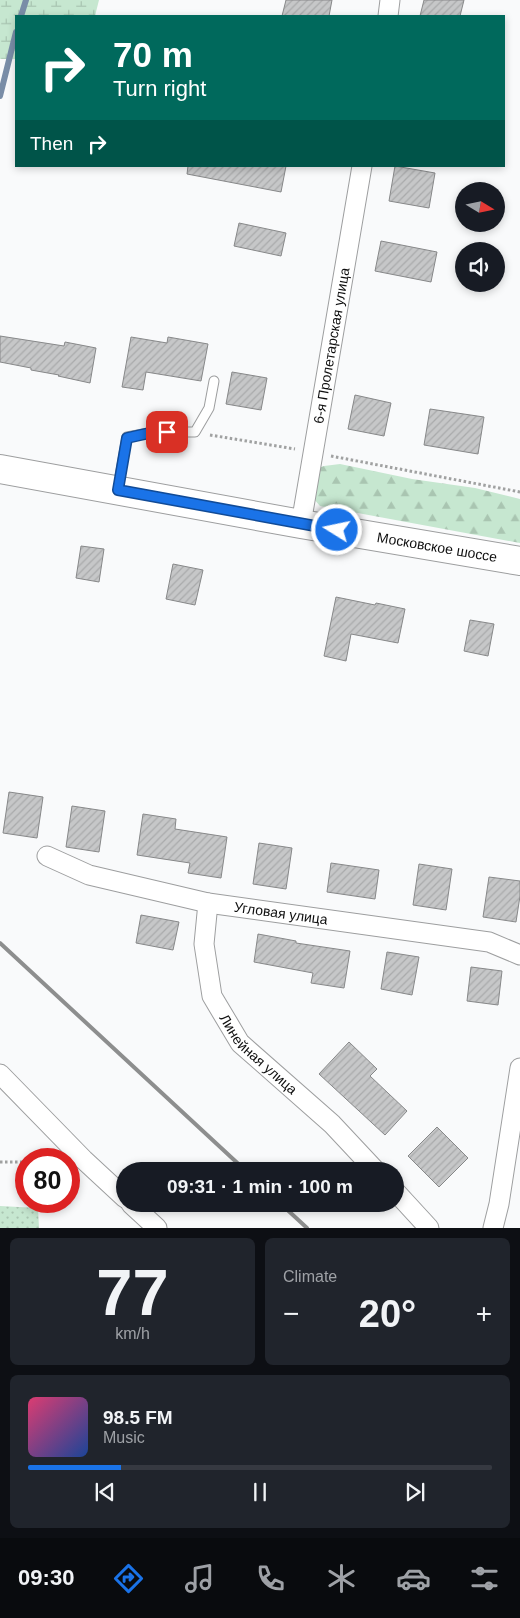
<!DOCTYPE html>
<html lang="en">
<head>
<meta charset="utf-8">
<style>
	:root { --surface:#171b24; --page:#20242c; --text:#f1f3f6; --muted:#9ea1a6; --line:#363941; --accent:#1a73e8 }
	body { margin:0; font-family:Arial,sans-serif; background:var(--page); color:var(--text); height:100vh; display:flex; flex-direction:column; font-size:19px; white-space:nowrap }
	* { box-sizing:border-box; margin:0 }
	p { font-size:16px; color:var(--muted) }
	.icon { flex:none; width:28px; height:28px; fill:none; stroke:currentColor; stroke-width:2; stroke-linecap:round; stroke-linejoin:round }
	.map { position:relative; height:1228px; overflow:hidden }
	.panel { display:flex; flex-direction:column; gap:10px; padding:10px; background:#0d0f14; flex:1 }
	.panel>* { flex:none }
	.guide { position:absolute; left:15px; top:15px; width:490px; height:152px; border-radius:0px; box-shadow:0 2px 8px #0003; background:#00695c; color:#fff; overflow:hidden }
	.needle { width:32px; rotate:100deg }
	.buttons { position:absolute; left:455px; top:182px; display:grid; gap:10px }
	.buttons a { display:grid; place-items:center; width:50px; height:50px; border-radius:50%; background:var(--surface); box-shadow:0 2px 8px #0003; font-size:25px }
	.speed { position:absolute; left:15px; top:1148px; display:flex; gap:10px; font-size:25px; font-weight:700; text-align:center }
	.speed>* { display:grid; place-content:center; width:65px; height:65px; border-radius:50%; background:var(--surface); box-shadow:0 2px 8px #0003; line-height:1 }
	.speed .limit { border:8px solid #d22; background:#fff; color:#111 }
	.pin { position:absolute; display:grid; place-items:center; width:42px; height:42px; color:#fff; margin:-21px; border-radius:10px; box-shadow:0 2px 8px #0006 }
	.me { position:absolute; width:55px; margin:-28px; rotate:280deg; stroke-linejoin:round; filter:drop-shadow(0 0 4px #0008) }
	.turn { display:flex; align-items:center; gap:18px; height:105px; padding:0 15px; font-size:22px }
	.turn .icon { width:65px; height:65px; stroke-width:2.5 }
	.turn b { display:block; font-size:35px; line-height:42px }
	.then { display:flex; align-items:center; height:48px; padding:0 15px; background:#0003; gap:10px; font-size:19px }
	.big { font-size:38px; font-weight:700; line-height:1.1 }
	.panel .widget { flex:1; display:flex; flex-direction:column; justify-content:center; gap:8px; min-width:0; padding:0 18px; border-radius:8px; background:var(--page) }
	.panel .dial { align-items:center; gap:0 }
	.dial b { font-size:65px; line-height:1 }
	.song { display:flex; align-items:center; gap:15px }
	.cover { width:60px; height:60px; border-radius:8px; background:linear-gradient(135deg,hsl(340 70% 55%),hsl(220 70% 35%)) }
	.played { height:5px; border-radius:2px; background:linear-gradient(90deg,var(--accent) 20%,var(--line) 20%) }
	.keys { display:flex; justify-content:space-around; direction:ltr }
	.heat { display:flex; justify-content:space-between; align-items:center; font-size:28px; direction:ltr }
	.panel .tiles { flex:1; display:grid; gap:10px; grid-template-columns:1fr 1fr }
	.widget:last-child { grid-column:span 2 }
	.trip { position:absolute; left:116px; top:1162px; width:288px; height:50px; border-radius:25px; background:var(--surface); box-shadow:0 2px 8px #0003; font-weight:700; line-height:50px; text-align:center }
	.dock { display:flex; height:80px; justify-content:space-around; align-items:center; background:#090b0e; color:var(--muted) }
	.dock .icon { width:35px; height:35px }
	.dock .selected { color:var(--accent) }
	.dock b { font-size:22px; color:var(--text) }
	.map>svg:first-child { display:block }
	.forest { fill:url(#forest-firs) }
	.wetland { fill:url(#wetland-marsh) }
	.garden { fill:url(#garden-dots) }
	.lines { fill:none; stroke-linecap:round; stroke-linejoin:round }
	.stream { stroke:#798da7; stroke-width:6 }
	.building { fill:url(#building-hatch); stroke:#878889 }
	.lane-casing { stroke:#9d9e9f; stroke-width:11 }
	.street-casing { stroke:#9d9e9f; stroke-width:21 }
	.highway-casing { stroke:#9d9e9f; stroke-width:30 }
	.path { stroke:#a0a1a1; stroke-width:3; stroke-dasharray:2.5 2.5; stroke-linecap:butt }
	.lane { stroke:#fff; stroke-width:9 }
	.street { stroke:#fff; stroke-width:19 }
	.highway { stroke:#fff; stroke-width:28 }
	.rail { stroke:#8d8e8e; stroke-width:4 }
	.route-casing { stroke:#114b97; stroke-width:12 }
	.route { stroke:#1a73e8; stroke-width:9 }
	.labels { text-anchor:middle; stroke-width:5; stroke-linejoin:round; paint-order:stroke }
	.street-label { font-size:14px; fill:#0f0f0f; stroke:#fff }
</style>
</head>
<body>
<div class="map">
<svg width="520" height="1228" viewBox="0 0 520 1228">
	<defs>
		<pattern id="forest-firs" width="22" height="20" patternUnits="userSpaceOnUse" patternTransform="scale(1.25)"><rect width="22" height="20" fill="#c6e7d0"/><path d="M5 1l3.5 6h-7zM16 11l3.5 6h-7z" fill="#a9c5b1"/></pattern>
		<pattern id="wetland-marsh" width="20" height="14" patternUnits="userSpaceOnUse" patternTransform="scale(1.25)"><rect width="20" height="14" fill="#c6e7d0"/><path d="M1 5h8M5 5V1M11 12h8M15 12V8" fill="none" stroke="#a9c5b1"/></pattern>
		<pattern id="garden-dots" width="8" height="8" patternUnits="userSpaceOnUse" patternTransform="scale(1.25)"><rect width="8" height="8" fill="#c6e7d0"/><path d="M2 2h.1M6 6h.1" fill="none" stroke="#a9c5b1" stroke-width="1.8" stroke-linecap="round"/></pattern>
		<pattern id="building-hatch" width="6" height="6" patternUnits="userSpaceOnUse" patternTransform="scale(1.25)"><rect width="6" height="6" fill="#c6c7c8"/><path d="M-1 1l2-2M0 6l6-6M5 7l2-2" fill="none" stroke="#a9aaab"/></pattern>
	</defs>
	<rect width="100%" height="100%" fill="#f9fafb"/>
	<path class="forest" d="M340 464 412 479 475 488 520 499V543L320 506 313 498 316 469 324 466Z"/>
	<path class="wetland" d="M0 0H99L95 16H16V59H0Z"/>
	<path class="garden" d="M0 1206 38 1208 39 1228H0Z"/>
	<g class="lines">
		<g class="stream">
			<path d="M21 16 26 0"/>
			<path d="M0 96 16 32"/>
		</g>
	</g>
	<g class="building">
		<path d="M286 0H332L329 16H282Z"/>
		<path d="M424 0H464L460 16H420Z"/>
		<path d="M188 166H286L281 192 187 174Z"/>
		<path d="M395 166 435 173 429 208 389 201Z"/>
		<path d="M239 223 286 233 281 256 234 246Z"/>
		<path d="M381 241 437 252 431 282 375 271Z"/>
		<path d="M0 336 64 346 65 342 96 348 90 383 58 376 59 375 31 370V368L0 362Z"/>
		<path d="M131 337 167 343 168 337 208 344 201 381 146 372 143 390 122 387Z"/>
		<path d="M232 372 267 378 261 410 226 404Z"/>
		<path d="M355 395 391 403 384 436 348 429Z"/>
		<path d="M430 409 484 417 478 454 424 445Z"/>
		<path d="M81 546 104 549 99 582 76 578Z"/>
		<path d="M173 564 203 570 195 605 166 599Z"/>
		<path d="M336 597 375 605 376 603 405 609 398 643 351 634 346 661 324 656Z"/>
		<path d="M470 620 494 624 488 656 464 651Z"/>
		<path d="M9 792 43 797 37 838 3 833Z"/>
		<path d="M72 806 105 811 99 852 66 847Z"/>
		<path d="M143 814 176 819 175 829 227 837 221 878 188 873 190 863 137 855Z"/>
		<path d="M259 843 292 848 286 889 253 884Z"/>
		<path d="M331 863 379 870 375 899 327 892Z"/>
		<path d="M419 864 452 869 446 910 413 905Z"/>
		<path d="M489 877 520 881V896L516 922 483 917Z"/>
		<path d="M141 915 179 922 173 950 136 943Z"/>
		<path d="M258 934 296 941V943L350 951 344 988 311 983 313 973 254 962Z"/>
		<path d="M387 952 419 957 412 995 381 989Z"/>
		<path d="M471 967 502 971 498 1005 467 1001Z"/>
		<path d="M349 1042 377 1069 370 1076 407 1111 385 1135 319 1074Z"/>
		<path d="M437 1127 468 1158 439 1187 408 1156Z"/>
	</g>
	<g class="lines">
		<g class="lane-casing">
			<path id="lane" d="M118 488 127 437 154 432H195L209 408 214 381"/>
		</g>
		<g class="street-casing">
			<g id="street">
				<path d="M388 16 390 0"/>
				<path id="s1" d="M301 524 362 166"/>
				<path id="s2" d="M47 856 89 875 208 903 489 942 520 955"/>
				<path id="s3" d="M208 903 204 944 212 996 240 1043 332 1124 376 1171"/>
				<path d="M0 1074 84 1160 125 1198"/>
				<path d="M395 1191 429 1228"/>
				<path d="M131 1204 157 1228"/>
				<path d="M493 1228 499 1204 520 1068"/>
			</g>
		</g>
		<g class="highway-casing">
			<g id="highway">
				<path id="s4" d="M0 469 301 524 520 561"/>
			</g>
		</g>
		<g class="path">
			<path d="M210 435 295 449"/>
			<path d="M331 456 520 492"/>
			<path d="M0 1162H26"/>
		</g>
		<use href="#lane" class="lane"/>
		<use href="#street" class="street"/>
		<use href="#highway" class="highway"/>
		<g class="rail">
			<path d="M0 943 246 1171"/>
			<path d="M281 1204 307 1228"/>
		</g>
	</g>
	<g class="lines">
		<g class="route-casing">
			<path id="route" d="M167 432H154L127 438 118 490 337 530"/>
		</g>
		<use href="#route" class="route"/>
	</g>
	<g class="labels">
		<g class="street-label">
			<text dy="5" stroke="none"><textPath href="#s1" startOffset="181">6-я Пролетарская улица</textPath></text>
			<text dy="5" stroke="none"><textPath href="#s4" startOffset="444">Московское шоссе</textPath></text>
			<text dy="5" stroke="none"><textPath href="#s2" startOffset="242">Угловая улица</textPath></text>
			<text dy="5" stroke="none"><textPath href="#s3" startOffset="169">Линейная улица</textPath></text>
		</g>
	</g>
</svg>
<div class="buttons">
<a><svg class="needle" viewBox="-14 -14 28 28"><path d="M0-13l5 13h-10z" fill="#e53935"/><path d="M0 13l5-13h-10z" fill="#9ea1a6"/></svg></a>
<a><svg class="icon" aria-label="sound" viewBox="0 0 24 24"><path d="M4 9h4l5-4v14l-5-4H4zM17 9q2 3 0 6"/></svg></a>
</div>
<div class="speed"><div class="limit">80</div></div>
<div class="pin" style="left:167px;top:432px;background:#d93025"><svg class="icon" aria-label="arrive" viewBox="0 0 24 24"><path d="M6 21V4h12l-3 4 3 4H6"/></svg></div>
<svg class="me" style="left:337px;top:530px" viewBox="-20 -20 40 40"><circle r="17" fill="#1a73e8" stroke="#fff" stroke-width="3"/><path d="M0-11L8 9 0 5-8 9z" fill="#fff"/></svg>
<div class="trip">09:31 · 1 min · 100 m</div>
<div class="guide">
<div class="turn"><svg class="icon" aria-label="right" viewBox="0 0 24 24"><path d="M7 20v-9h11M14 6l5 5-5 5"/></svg><div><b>70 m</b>Turn right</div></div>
<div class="then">Then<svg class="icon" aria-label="right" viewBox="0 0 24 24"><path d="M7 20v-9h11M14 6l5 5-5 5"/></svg></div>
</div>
</div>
<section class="panel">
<div class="tiles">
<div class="widget dial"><b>77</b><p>km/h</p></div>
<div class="widget"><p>Climate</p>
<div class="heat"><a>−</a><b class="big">20°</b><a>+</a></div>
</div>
<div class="widget">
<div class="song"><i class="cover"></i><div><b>98.5 FM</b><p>Music</p></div></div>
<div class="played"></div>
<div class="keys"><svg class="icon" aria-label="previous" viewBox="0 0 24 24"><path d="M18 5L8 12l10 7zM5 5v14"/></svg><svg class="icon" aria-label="pause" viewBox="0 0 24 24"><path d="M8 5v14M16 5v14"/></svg><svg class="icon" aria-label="next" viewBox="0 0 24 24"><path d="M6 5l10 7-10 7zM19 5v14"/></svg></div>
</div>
</div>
</section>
<nav class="dock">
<b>09:30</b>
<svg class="icon selected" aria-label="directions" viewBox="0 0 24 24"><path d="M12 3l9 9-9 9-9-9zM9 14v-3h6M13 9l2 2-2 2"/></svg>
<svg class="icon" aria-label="music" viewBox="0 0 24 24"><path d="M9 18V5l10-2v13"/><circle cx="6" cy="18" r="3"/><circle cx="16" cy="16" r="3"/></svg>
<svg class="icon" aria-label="phone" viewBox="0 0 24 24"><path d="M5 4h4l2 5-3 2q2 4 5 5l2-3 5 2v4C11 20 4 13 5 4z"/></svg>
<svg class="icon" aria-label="climate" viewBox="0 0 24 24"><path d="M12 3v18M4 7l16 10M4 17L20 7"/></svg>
<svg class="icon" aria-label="car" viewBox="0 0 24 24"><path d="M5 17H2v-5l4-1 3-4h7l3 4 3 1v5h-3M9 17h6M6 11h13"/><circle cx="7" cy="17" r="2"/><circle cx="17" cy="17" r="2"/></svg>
<svg class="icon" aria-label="filters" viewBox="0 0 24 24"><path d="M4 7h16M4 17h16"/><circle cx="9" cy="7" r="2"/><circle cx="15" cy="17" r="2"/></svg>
</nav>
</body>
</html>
